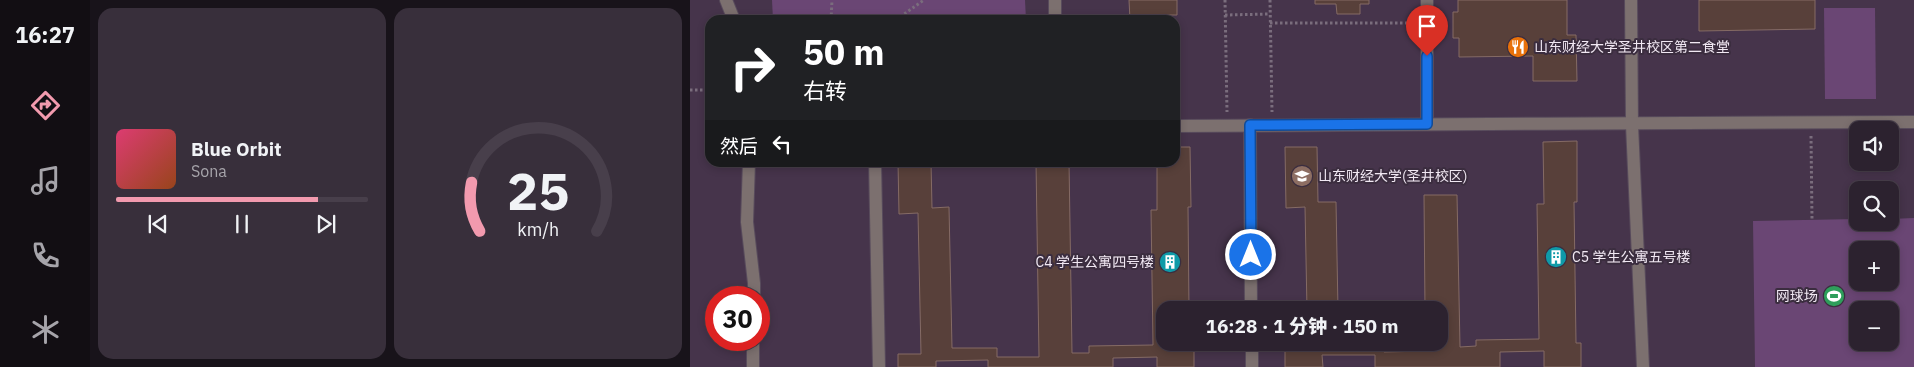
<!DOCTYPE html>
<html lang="zh">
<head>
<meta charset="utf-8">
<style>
	:root { --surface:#2c222f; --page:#382f3b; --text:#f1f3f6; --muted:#a6a4aa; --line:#483f4b; --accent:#f29aae }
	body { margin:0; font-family:"IBM Plex Sans","Noto Sans SC",sans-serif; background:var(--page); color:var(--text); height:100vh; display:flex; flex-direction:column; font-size:19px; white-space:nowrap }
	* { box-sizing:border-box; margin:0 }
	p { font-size:16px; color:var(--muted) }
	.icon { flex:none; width:28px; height:28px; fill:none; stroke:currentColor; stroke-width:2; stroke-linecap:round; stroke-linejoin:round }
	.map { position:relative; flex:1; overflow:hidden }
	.panel { display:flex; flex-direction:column; gap:8px; padding:8px; background:#18131a; width:600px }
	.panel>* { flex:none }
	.hud { position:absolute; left:15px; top:15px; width:475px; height:152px; border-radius:15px; box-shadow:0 2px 8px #0003,0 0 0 1px var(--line); background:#202124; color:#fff; overflow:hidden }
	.buttons { position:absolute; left:1159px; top:121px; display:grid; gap:10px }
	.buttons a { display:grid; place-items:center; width:50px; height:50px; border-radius:10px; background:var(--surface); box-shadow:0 2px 8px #0003,0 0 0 1px var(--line); font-size:25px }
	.speed { position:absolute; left:15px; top:286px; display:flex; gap:10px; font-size:25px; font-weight:700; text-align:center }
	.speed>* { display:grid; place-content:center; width:65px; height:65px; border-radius:50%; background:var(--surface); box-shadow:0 2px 8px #0003,0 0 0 1px var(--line); line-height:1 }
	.speed .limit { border:8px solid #d22; background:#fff; color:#111 }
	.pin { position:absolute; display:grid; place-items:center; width:42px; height:42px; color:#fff; margin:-51px -21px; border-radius:50% 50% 50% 0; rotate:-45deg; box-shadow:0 0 5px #0007 }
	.pin .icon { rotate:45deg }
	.me { position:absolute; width:55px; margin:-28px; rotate:0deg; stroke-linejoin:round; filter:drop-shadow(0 0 4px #0008) }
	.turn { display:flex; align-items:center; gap:18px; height:105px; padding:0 15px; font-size:22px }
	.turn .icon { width:65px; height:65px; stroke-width:2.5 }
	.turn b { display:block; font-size:35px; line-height:42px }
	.then { display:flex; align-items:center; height:48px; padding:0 15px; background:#0003; gap:10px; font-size:19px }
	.panel .card { flex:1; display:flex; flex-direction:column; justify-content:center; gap:8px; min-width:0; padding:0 18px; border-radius:15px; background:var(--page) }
	.panel .dial { align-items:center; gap:0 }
	.dial svg { height:130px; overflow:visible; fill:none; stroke:var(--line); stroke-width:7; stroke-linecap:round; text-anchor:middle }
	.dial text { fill:var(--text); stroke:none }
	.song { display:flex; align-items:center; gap:15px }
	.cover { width:60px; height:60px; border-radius:8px; background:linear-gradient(135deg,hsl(340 70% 55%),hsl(20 70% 35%)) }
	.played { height:5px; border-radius:2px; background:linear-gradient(90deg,var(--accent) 80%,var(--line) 80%) }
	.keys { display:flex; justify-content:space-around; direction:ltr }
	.panel .tiles { flex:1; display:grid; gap:8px; grid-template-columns:repeat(2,1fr) }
	.trip { position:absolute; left:466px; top:301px; width:292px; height:50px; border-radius:15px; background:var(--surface); box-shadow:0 2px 8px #0003,0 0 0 1px var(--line); font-weight:800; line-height:50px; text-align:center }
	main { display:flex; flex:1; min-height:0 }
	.menu { display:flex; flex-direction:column; width:90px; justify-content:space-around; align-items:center; background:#120e13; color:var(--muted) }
	.menu .icon { width:35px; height:35px }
	.menu .active { color:var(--accent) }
	.menu b { font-size:22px; color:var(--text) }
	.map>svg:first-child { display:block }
	.built { fill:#46344b; fill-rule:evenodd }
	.green { fill:#6a4674; fill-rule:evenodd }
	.building { fill:#58403a; stroke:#856b65 }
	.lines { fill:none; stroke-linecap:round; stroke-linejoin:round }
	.minor-casing { stroke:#584b5c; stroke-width:14 }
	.path { stroke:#7a6d7d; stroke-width:3; stroke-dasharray:2.5 2.5; stroke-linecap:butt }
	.minor { stroke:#7c706f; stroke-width:12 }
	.route-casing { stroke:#114b97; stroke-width:12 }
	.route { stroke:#1a73e8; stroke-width:9 }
	.labels { text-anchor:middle; stroke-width:4; stroke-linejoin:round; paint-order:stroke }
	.poi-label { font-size:14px; fill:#f1e8f3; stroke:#3b2d3f; text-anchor:start }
</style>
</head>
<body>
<main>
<nav class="menu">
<b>16:27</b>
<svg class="icon active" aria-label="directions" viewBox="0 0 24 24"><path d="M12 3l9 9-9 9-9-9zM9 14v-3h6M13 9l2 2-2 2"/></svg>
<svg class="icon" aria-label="music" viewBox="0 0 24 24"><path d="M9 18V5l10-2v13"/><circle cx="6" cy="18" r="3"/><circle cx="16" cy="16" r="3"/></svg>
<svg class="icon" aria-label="phone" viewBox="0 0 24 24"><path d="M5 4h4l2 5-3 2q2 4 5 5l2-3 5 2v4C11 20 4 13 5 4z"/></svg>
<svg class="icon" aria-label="climate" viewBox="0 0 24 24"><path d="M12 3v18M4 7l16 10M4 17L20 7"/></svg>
</nav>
<section class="panel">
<div class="tiles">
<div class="card">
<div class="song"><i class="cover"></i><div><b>Blue Orbit</b><p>Sona</p></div></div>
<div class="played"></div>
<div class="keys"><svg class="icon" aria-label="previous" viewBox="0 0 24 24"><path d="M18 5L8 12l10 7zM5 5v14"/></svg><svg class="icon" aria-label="pause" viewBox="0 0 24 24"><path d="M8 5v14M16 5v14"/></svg><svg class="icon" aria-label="next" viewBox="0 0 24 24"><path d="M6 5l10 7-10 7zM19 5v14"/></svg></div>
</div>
<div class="card dial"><svg viewBox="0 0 100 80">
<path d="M14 69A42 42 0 1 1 86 69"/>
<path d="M14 69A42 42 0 0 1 9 39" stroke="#f29aae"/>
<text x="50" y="56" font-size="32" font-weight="700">25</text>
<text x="50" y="72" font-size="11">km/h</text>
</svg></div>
</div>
</section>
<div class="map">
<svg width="1224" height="367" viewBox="0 0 1224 367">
	<rect width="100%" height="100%" fill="#3b2d3f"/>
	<path class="built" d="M0 0H1224V367H0ZM20 20H485V162H20ZM1168 130H1200V162H1168ZM1168 190H1200V222H1168ZM1168 250H1200V282H1168ZM26 298H69V340H26ZM475 310H750V342H475ZM1168 310H1200V342H1168Z"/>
	<g class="green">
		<path d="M82 0H335L336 20H83Z"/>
		<path d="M1134 8H1185L1186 99H1135Z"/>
		<path d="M1224 218V367H1065L1063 221 1167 219 1168 222H1200V219ZM1168 250H1200V282H1168ZM1168 310H1200V342H1168Z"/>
	</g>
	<g class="building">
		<path d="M439 0H487V15H477V20H440Z"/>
		<path d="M625 0H679V4H670V14H647L646 4H625Z"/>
		<path d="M768 0H877V35H886L887 81H843V56L769 57V38H763V12H768Z"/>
		<path d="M1009 0H1125V29L1009 31Z"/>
		<path d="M887 141V202H884L886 343H891V367H854V351L810 352V367H685V355H632L633 367H595V348H617V342H694V352L736 351V342H750V310H735L734 195H767L770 347 786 346V340L849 339 847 204H854L853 142Z"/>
		<path d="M485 147H500L501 207H498L499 310H475V342H500V349H504V367H467V357L423 358V367H298V360L246 361V367H208V354H231L228 213 209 214 208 162H241L242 208 259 207 262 348H307V357H349L346 162H379L382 353H399V346L463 345 461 210H467V162H485Z"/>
		<path d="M595 147H627L628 202H646L648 310H617L615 207 596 208Z"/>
	</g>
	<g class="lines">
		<g class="minor-casing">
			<g id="minor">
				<path d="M36 0 44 20"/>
				<path d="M365 0V20"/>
				<path d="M737 0V123"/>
				<path d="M941 0 942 125 953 367"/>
				<path d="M560 125 561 310"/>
				<path d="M485 126C731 123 978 124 1224 122"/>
				<path d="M59 162 57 222 64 283V298"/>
				<path d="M185 162 189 367"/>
				<path d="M562 342V367"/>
				<path d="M63 367V340"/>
			</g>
		</g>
		<g class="path">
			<path d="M535 0 537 112"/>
			<path d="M580 0 582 112"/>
			<path d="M535 15 580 14"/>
			<path d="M141 20 142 0"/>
			<path d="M196 20 207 19 234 0"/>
			<path d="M580 23H722"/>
			<path d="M0 90H20"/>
			<path d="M1121 136 1122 220"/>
		</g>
		<use href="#minor" class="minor"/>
	</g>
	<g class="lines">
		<g class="route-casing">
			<path id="route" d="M561 255 560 125 737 124V56"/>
		</g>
		<use href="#route" class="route"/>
	</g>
	<defs>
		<g id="restaurant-disc" transform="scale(1.125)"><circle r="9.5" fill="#e8710a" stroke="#3b2d3f"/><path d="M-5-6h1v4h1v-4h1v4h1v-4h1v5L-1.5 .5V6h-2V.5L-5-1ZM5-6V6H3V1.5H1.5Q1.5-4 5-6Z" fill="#fff"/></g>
		<g id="university-disc" transform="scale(1.125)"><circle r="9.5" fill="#8d6e63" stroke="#3b2d3f"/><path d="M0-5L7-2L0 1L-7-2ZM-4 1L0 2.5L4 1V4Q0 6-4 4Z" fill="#fff"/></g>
		<g id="building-disc" transform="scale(1.125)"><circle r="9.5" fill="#0f9aa8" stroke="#3b2d3f"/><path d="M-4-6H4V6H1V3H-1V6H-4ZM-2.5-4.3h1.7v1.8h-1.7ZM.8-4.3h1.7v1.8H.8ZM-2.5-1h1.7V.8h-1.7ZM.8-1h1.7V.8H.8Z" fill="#fff"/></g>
		<g id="stadium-disc" transform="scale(1.125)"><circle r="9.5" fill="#2e9e5b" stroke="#3b2d3f"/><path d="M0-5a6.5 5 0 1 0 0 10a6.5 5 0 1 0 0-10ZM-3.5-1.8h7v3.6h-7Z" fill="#fff"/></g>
	</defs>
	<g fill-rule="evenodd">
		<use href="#restaurant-disc" x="828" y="47"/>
		<use href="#university-disc" x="612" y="176"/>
		<use href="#building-disc" x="866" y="257"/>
		<use href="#building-disc" x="480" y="262"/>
		<use href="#stadium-disc" x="1144" y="296"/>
	</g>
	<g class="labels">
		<g class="poi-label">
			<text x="844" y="52">山东财经大学圣井校区第二食堂</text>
			<text x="628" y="181">山东财经大学(圣井校区)</text>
			<text x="882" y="262">C5 学生公寓五号楼</text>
			<text x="464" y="267" text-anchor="end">C4 学生公寓四号楼</text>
			<text x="1128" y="301" text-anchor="end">网球场</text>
		</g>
	</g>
</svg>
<div class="buttons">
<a><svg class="icon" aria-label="sound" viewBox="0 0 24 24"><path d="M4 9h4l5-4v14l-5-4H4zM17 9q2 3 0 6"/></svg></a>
<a><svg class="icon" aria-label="search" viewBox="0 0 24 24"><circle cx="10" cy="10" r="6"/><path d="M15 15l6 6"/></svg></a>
<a>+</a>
<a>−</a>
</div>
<div class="speed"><div class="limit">30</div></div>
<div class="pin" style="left:737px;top:56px;background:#d93025"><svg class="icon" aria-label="arrive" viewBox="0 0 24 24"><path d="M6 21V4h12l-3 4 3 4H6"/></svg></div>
<svg class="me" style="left:561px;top:255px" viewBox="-20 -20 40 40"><circle r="17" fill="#1a73e8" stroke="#fff" stroke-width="3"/><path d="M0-11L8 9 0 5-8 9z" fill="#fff"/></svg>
<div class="trip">16:28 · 1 分钟 · 150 m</div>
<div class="hud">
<div class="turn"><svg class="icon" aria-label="right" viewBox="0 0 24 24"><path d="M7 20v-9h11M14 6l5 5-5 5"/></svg><div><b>50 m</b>右转</div></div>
<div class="then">然后<svg class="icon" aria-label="left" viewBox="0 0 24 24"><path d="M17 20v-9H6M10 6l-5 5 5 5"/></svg></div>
</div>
</div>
</main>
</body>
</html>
